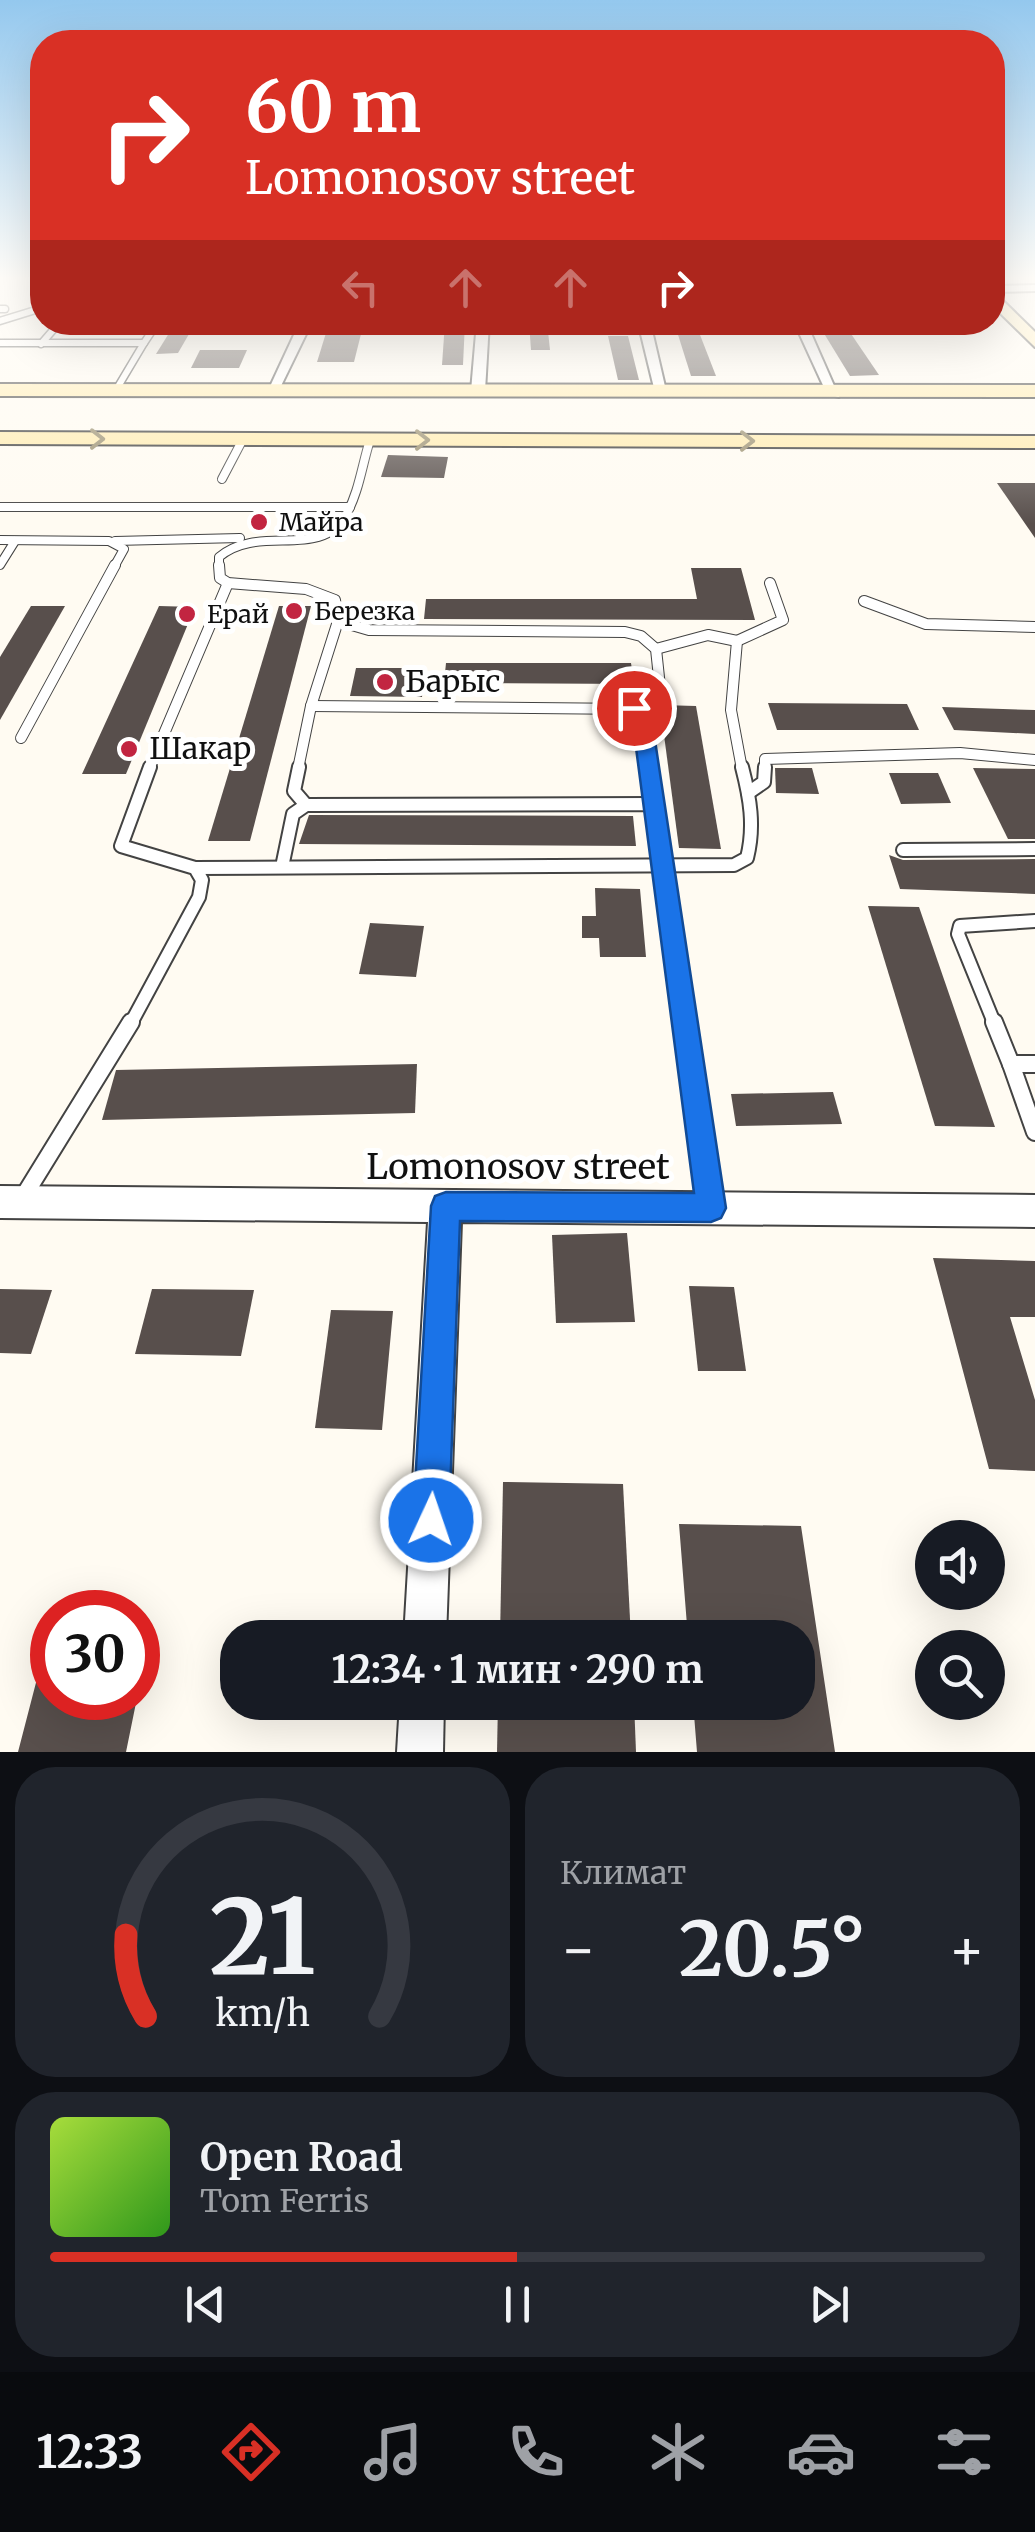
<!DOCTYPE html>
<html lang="ru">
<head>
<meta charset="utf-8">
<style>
	:root { --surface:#171b24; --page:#20242c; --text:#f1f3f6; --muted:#9ea1a6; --line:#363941; --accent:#d93025 }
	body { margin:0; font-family:Merriweather,serif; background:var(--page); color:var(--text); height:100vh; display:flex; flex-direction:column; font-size:38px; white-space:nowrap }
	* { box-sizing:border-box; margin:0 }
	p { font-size:32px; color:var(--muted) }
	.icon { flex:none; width:55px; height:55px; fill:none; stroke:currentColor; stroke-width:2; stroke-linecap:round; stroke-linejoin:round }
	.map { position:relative; height:1752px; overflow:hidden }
	.drawer { display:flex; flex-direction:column; gap:15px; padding:15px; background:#0d0f14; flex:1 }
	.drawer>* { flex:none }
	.banner { position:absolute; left:30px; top:30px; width:975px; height:305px; border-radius:40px; box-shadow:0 10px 40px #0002; background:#d93025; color:#fff; overflow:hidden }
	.buttons { position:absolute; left:915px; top:1520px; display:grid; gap:20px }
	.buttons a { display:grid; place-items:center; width:90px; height:90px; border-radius:50%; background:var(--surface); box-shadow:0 10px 40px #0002; font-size:50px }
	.speed { position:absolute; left:30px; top:1590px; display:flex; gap:20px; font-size:50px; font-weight:700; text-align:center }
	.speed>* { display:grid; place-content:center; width:130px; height:130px; border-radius:50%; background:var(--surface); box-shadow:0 10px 40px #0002; line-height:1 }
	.speed .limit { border:15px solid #d22; background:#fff; color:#111 }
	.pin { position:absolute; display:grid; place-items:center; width:85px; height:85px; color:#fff; margin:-42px; border:5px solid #fff; border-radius:50%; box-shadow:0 2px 10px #0007 }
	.me { position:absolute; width:110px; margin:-55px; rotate:3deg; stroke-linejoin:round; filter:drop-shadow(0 0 8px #0008) }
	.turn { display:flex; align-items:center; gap:35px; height:210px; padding:0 50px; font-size:45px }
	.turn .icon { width:130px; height:130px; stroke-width:2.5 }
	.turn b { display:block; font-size:70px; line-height:85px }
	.lanes { display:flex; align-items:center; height:95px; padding:0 50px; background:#0003; justify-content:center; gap:50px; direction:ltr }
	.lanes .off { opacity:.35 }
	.big { font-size:75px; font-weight:700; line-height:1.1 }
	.drawer .tile { flex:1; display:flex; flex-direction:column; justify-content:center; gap:15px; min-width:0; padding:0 35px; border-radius:40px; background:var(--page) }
	.drawer .dial { align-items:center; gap:0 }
	.dial svg { height:260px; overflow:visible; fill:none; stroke:var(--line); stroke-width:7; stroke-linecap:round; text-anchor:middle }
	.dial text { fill:var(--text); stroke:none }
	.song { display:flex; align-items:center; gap:30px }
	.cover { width:120px; height:120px; border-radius:15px; background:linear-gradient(135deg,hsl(80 70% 55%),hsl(110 70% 35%)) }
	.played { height:10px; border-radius:5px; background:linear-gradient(90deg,var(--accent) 50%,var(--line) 50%) }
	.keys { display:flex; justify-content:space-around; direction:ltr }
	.heat { display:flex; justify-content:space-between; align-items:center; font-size:55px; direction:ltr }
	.drawer .tiles { flex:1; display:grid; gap:15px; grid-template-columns:1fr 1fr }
	.tile:last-child { grid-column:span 2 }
	.trip { position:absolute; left:220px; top:1620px; width:595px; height:100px; border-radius:40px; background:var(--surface); box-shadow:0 10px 40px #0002; font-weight:700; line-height:100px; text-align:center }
	.dock { display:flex; height:160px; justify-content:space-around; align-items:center; background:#090b0e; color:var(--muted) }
	.dock .icon { width:70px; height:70px }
	.dock .selected { color:var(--accent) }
	.dock b { font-size:45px; color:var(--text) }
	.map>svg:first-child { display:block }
	.building { fill:#584f4c }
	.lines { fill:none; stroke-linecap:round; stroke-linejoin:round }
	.service-far4-casing { stroke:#434343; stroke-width:9 }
	.service-far3-casing { stroke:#434343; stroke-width:10 }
	.service-far2-casing { stroke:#434343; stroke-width:12 }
	.service-far1-casing { stroke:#434343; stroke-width:16 }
	.service-casing { stroke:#434343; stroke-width:20 }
	.minor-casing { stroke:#434343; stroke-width:4 }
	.secondary-casing { stroke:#323232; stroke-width:4 }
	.service-far4 { stroke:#fff; stroke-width:6 }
	.service-far3 { stroke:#fff; stroke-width:8 }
	.service-far2 { stroke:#fff; stroke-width:10 }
	.service-far1 { stroke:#fff; stroke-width:12 }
	.service { stroke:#fff; stroke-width:16 }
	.minor { fill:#fff; fill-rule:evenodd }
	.secondary { fill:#ffebad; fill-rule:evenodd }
	.oneway { stroke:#938866 }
	.route { fill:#1a73e8; stroke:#114b97; stroke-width:2.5 }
	.poi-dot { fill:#c22541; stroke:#fff; stroke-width:4 }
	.labels { text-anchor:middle; stroke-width:10; stroke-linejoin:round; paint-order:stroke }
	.far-poi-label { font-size:25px; fill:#101010; stroke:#fff; text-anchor:start }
	.poi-label { font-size:30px; fill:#101010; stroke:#fff; text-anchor:start }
	.near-street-label { font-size:35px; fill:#101010; stroke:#fff }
</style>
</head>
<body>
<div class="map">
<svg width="1035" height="1752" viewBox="0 0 1035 1752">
	<rect width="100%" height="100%" fill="#fffbf2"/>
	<g class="building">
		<path d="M176 322H196L178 353 156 354Z"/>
		<path d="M445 322H465L463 365H442Z"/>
		<path d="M529 322H547L550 350H531Z"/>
		<path d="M674 322H695L716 376H691Z"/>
		<path d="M817 322H843L879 375 850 376Z"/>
		<path d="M331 330H362L354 362H317L326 333Z"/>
		<path d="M608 336H628L639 380H618Z"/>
		<path d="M200 350H247L239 368H191Z"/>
		<path d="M388 455 448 457 444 478 381 477Z"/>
		<path d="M997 483H1035V538Z"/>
		<path d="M691 568H741L755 620 424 619 426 599H697Z"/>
		<path d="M31 606H65L0 720V657Z"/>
		<path d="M159 606 195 607 126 774H82Z"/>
		<path d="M279 606H311L250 841H208Z"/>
		<path d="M446 663H631L634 684 444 683Z"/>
		<path d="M356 668H425L422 697 350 696Z"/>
		<path d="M768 703 907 704 919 730H777Z"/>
		<path d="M660 705 696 706 721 849 679 848Z"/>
		<path d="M942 707 1035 710V734L954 730Z"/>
		<path d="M775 768H812L819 794 776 793Z"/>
		<path d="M973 768 1035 769V839H1008Z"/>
		<path d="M889 773H938L951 803 901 804Z"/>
		<path d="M309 815 633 816 636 846 299 844Z"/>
		<path d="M889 855 903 860 1035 859V894L900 889Z"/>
		<path d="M595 888 640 889 646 957H600L599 938H582V916H596Z"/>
		<path d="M868 906 919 907 995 1127 935 1126Z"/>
		<path d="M370 923 424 926 416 977 359 974Z"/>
		<path d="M417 1064 415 1113 102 1120 116 1070Z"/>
		<path d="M833 1092 842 1124 736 1126 731 1094Z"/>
		<path d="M627 1233 635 1322 556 1323 552 1235Z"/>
		<path d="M933 1258 1035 1261V1317H1010L1035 1400V1471L989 1469Z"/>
		<path d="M689 1286 734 1287 746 1371H698Z"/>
		<path d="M0 1289 52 1290 31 1354 0 1353Z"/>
		<path d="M152 1289 254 1290 241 1356 135 1354Z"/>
		<path d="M331 1310 393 1311 382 1430 315 1428Z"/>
		<path d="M503 1482 623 1484 631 1638H500Z"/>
		<path d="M679 1524 801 1526 835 1752H697L693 1702H798V1638H688Z"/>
		<path d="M46 1644 52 1645V1698H137L126 1752H18Z"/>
		<path d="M498 1702H634L636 1752H497Z"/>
	</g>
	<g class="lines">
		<g class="service-far4-casing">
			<g id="service-far4">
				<path d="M0 309H5"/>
				<path d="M0 321 42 308"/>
				<path d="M0 343H144L116 390"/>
				<path d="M144 343 158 322"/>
				<path d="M41 344 60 322"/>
			</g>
		</g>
		<g class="service-far3-casing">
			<g id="service-far3">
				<path d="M222 479 243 439"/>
				<path d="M0 507H350"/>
				<path d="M0 540 109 541 124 549 114 567"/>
				<path d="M115 541 240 538"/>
				<path d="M0 565 15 541"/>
				<path d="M219 567V557C259 523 320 561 346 515 359 492 362 465 370 440"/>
			</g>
		</g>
		<g class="service-far2-casing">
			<g id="service-far2">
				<path d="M219 565 220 578 228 583 306 589 335 600 338 621 311 706 298 769"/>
				<path d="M864 601 926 624 1035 627"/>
				<path d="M338 621 369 630 625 632 641 636 656 649 660 687 648 704 633 709"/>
				<path d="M737 641 783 620 770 583"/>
				<path d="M656 649 708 635 737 641 731 710 742 769"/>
				<path d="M311 706 633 709 641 714 648 769"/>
				<path d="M21 738 115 565"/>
				<path d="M149 769 228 583"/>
				<path d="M765 769V759L960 753 1035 760"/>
			</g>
		</g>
		<g class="service-far1-casing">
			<g id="service-far1">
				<path d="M299 767 294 791 306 805 653 804 684 1025"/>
				<path d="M648 767 653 804"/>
				<path d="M748 793 764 782 765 767"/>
				<path d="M903 850 1035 849"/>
				<path d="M282 867 293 814 306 805"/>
				<path d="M195 868 734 865 747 858C755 826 750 798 742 767"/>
				<path d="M130 1025 199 897 202 880 195 868 121 846 150 767"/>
				<path d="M995 1025 958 934 960 926 1035 921"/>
			</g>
		</g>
		<g class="service-casing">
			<g id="service">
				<path d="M684 1022 710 1205"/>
				<path d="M994 1022 1011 1064"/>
				<path d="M1035 1064H1011L1035 1132"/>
				<path d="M22 1199 131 1022"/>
			</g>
		</g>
		<g class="minor-casing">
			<g id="minor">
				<path d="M1035 285V291L992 292V286Z"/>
				<path d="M300 322H312L279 390 267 393Z"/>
				<path d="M477 322H489L485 391 478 395 471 391Z"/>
				<path d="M638 322H650L667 395 655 392Z"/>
				<path d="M794 322H806L839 397 827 394Z"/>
				<path d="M0 1186 1035 1195V1227L461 1222 446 1638H404L428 1222 0 1218Z"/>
				<path d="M400 1702H444L443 1752H397Z"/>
			</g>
		</g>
		<g class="secondary-casing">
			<g id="secondary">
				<path d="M992 290 1035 332V347L992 305Z"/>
				<path d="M0 384 1035 385V397L0 396Z"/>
				<path d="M0 432 1035 436V448L0 444Z"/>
			</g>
		</g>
		<use href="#service-far4" class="service-far4"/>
		<use href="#service-far3" class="service-far3"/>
		<use href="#service-far2" class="service-far2"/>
		<use href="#service-far1" class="service-far1"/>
		<use href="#service" class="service"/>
		<use href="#minor" class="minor"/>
		<use href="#secondary" class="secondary"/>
	</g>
	<defs><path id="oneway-chevron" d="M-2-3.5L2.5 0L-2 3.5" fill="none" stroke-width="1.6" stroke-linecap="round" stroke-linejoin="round" transform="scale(2.5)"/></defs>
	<g class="oneway">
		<use href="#oneway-chevron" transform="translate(97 439)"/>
		<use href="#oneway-chevron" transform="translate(422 440)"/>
		<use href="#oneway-chevron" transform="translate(747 441)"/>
	</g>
	<linearGradient id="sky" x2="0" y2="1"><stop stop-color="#94c8ee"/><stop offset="0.53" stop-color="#fffdf9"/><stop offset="1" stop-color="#fffdf9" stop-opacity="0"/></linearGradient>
	<rect width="1035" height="524" fill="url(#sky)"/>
	<path class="route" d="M634 702 651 714 726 1208 721 1218 711 1222 460 1221 449 1520 444 1533 431 1538 418 1533 413 1520 431 1206 435 1196 446 1192 694 1193 632 717 624 708Z"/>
	<g class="poi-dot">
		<circle cx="259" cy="522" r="10"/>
		<circle cx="294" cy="611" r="10"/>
		<circle cx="187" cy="614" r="10"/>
		<circle cx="385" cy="682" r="10"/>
		<circle cx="129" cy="749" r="10"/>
	</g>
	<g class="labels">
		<g class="far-poi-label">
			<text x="279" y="531">Майра</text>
			<text x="314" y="620">Березка</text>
			<text x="207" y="623">Ерай</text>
		</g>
		<g class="poi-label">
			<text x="405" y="692">Барыс</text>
			<text x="149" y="759">Шакар</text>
		</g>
		<g class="near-street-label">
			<text x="518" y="1179">Lomonosov street</text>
		</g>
	</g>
</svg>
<div class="buttons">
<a><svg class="icon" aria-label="sound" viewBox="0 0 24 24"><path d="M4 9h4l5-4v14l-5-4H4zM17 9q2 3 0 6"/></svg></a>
<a><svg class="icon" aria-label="search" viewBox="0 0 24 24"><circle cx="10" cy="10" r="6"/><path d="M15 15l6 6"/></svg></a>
</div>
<div class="speed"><div class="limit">30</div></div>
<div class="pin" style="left:634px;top:708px;background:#d93025"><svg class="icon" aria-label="arrive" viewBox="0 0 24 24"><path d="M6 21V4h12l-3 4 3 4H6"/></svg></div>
<svg class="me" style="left:431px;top:1520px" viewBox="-20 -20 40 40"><circle r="17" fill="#1a73e8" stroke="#fff" stroke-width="3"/><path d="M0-11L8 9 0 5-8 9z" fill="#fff"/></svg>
<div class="trip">12:34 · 1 мин · 290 m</div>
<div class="banner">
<div class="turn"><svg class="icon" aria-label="right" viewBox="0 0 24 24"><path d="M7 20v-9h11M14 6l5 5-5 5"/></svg><div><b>60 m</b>Lomonosov street</div></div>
<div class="lanes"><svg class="icon off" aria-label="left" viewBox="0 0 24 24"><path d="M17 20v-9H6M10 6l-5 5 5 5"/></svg><svg class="icon off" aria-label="ahead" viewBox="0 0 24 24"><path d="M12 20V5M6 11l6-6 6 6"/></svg><svg class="icon off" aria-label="ahead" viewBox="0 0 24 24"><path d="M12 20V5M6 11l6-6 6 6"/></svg><svg class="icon" aria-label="right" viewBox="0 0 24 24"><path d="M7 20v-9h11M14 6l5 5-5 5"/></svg></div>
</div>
</div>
<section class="drawer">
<div class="tiles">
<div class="tile dial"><svg viewBox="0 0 100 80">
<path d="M14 69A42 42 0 1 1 86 69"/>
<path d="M14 69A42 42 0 0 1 8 44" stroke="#d93025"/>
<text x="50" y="56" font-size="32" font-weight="700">21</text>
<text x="50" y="72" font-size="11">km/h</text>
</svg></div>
<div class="tile"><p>Климат</p>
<div class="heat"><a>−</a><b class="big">20.5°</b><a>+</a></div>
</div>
<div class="tile">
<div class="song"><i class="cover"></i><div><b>Open Road</b><p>Tom Ferris</p></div></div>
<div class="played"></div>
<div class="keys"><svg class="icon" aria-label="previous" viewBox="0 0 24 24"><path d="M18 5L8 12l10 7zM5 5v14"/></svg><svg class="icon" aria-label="pause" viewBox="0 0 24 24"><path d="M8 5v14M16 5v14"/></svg><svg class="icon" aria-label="next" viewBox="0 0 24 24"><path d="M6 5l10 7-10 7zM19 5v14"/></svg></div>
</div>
</div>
</section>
<nav class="dock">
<b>12:33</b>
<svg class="icon selected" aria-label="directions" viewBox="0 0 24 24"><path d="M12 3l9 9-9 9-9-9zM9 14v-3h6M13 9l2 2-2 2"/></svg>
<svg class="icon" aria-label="music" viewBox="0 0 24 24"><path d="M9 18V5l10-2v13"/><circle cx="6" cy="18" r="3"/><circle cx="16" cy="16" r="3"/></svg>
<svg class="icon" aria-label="phone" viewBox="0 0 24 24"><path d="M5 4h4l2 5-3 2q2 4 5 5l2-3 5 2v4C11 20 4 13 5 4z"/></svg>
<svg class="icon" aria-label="climate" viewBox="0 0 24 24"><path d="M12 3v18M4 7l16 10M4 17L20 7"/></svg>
<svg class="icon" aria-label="car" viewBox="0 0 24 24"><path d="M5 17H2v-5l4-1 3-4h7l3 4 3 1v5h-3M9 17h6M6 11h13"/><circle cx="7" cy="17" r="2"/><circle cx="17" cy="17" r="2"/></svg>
<svg class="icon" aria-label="filters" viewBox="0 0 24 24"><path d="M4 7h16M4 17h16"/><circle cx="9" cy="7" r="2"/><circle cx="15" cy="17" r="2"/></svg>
</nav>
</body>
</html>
